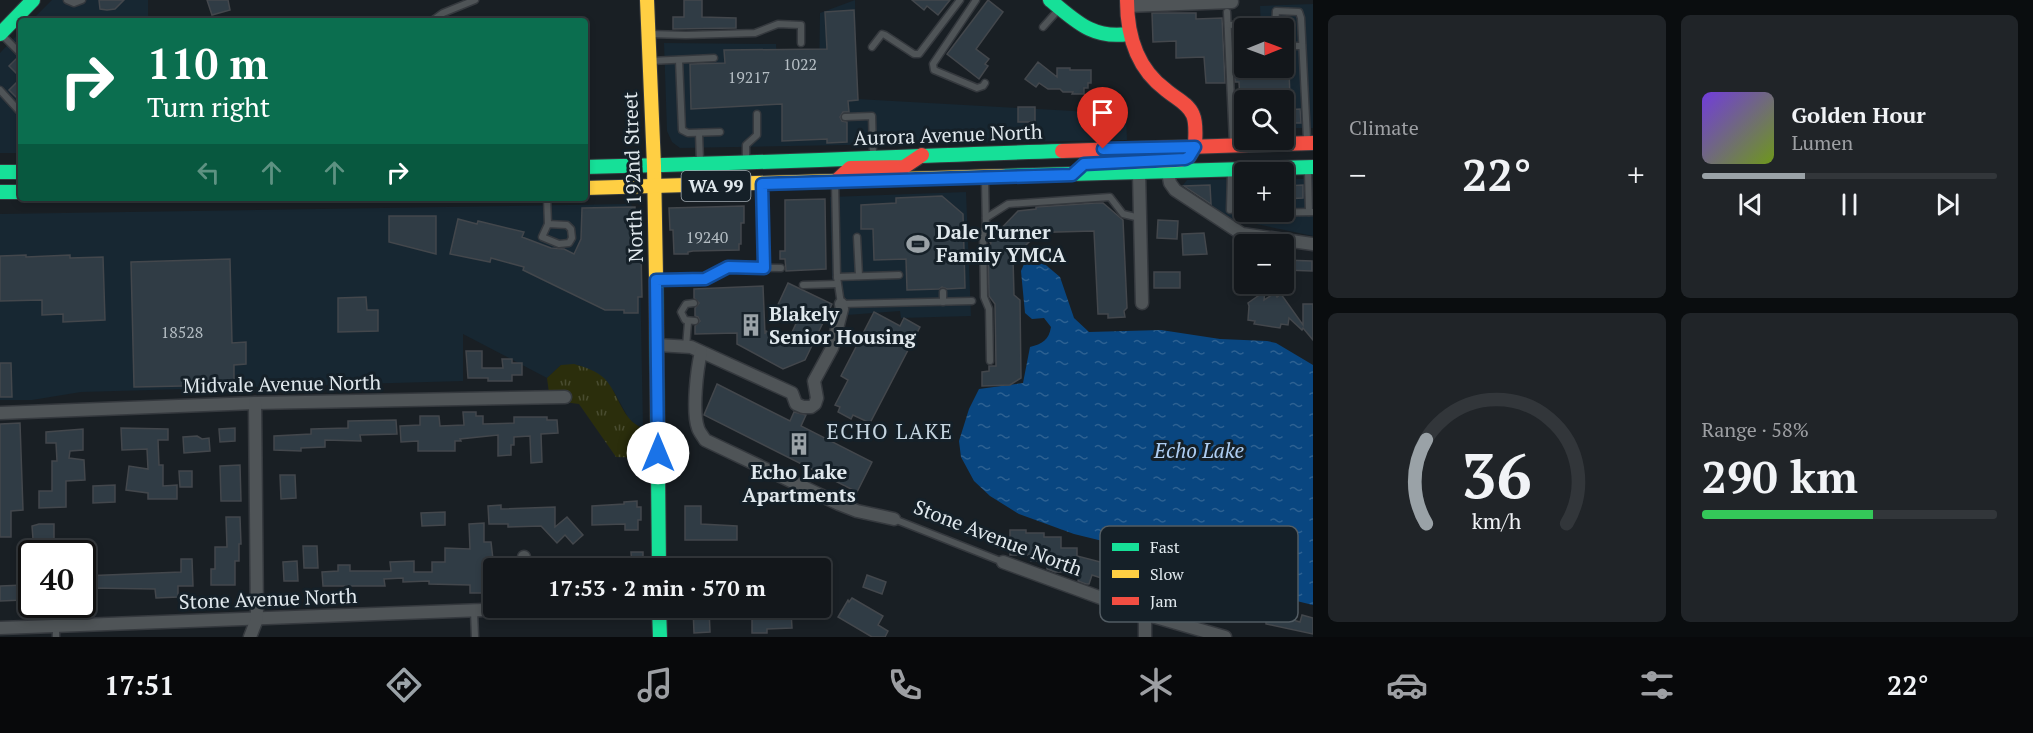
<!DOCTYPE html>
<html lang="en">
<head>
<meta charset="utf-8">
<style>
	:root { --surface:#13171b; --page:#202428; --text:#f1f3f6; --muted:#9d9fa3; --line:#32363a; --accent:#9aa2a7 }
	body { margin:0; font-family:"PT Serif",serif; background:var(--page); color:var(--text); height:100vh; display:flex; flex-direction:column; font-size:22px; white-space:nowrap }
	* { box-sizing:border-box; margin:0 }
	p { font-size:20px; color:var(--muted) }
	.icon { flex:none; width:33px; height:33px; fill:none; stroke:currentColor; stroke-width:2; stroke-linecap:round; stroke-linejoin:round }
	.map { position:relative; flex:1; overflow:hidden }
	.details { display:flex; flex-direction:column; gap:15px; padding:15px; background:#0a0d0f; width:720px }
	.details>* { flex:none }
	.top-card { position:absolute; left:18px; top:18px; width:570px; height:183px; border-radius:6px; box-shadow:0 3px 9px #0003,0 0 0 2px var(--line); background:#0b6e4f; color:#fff; overflow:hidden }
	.needle { width:39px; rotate:89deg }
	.controls { position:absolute; left:1234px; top:18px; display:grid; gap:12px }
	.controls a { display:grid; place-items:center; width:60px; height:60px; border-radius:6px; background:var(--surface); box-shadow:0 3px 9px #0003,0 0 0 2px var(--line); font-size:30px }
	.speed { position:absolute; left:18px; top:540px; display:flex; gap:12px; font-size:30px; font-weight:700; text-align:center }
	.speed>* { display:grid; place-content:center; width:78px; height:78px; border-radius:50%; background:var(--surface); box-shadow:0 3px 9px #0003,0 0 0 2px var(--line); line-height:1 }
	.speed .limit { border:3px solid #111; border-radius:9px; background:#fff; color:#111 }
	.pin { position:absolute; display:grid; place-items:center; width:51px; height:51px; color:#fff; margin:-62px -26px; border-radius:50% 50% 50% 0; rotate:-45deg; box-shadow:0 0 6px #0007 }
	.pin .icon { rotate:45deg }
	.me { position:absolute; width:66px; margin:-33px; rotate:0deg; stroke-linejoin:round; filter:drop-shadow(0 0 4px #0008) }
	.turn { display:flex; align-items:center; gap:21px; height:126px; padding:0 30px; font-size:27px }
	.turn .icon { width:78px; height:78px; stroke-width:2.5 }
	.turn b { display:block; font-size:42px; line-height:51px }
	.lanes { display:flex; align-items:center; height:57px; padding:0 30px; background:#0003; justify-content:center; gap:30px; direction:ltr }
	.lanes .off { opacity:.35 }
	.big { font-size:45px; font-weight:600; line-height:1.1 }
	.details .tile { flex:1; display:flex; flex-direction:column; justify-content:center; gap:9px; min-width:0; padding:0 21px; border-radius:9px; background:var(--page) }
	.details .dial { align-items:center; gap:0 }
	.dial svg { height:156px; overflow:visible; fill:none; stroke:var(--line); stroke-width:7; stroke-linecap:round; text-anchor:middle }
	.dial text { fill:var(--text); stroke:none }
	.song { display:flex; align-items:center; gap:18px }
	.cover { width:72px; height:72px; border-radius:9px; background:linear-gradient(135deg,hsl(260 70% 55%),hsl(80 70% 35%)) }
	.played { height:6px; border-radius:3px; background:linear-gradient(90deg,var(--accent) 35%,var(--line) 35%) }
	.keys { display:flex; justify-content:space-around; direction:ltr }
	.heat { display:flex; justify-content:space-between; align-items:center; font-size:33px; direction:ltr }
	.charge { height:9px; border-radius:4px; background:linear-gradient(90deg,#34c759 58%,var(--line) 0) }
	.details .tiles { flex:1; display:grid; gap:15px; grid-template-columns:repeat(2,1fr) }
	.trip { position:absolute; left:483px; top:558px; width:348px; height:60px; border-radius:6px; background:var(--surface); box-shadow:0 3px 9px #0003,0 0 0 2px var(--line); font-weight:600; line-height:60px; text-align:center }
	.tabs { display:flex; height:96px; justify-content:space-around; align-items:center; background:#08090b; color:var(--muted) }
	.tabs .icon { width:42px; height:42px }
	.tabs .current { color:var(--accent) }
	.tabs b { font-size:27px; color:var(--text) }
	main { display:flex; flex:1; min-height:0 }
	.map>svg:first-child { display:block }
	.built { fill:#172732 }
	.grass { fill:url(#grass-tufts) }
	.water { fill:url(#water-ripples) }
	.building { fill:#303c45; stroke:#43474c; stroke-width:1.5 }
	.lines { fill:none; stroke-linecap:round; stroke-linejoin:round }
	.lane-casing { stroke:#35393e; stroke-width:9 }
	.street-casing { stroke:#35393e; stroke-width:15 }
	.fast-casing { stroke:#35393e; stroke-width:16 }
	.slow-casing { stroke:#35393e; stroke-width:16 }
	.jam-casing { stroke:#35393e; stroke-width:16 }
	.lane { stroke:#4f5457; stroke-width:6 }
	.street { stroke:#4f5457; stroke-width:12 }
	.fast { stroke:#16e098; stroke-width:14 }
	.slow { stroke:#ffcf43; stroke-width:14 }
	.jam { stroke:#f24e42; stroke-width:14 }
	.route-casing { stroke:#114b97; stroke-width:15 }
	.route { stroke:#1a73e8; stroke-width:10 }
	.labels { text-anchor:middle; stroke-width:6; stroke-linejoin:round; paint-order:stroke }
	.number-label { font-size:16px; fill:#b4bdc3 }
	.shield { fill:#152028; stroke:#a3acb2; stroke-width:1.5 }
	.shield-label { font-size:18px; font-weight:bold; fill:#e0e8ed }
	.street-label { font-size:20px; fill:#e0e8ed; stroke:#152028 }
	.poi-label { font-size:20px; font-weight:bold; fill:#e0e8ed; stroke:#152028; text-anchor:start }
	.neighbourhood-label { font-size:21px; letter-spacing:1.5px; fill:#c5d4df; stroke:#152028 }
	.water-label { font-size:21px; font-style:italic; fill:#aecdf1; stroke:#152028 }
	.key { fill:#152028; stroke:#525c63; stroke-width:1.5 }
	.key-label { font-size:16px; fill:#e0e8ed }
</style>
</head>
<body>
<main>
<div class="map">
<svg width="1313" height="637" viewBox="0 0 1313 637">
	<defs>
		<pattern id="grass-tufts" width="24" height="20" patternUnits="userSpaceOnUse" patternTransform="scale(1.5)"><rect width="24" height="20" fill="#2b2e0c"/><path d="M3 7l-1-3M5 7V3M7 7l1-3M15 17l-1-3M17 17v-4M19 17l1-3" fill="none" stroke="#494c30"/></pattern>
		<pattern id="water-ripples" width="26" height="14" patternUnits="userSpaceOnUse" patternTransform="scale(1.5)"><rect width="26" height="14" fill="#094680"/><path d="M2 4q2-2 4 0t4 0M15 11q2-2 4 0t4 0" fill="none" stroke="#2d6192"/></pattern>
	</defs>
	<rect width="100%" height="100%" fill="#191f24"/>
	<g class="built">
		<path d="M52 0H148V21H31Z"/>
		<path d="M855 0 857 99 1126 114 1127 140 680 148 672 142 667 131 664 43 776 44 778 81 819 80 820 13Z"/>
		<path d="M1313 4V128H1284V100H1263L1262 68H1284V28H1261L1260 6Z"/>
		<path d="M21 31V153H0V53Z"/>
		<path d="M1245 179V212H1284V179H1313V236L1228 218 1183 185 1187 180Z"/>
		<path d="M966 192 971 316 901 318 900 311 847 315 832 279 830 197Z"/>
		<path d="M628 204 636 208 639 215 643 428 636 425 629 419 613 390 561 365 547 378 463 334V381L81 392 32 400H0V214Z"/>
	</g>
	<path class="grass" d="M574 364C585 367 597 371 605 379 619 394 622 421 643 428L645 458 616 457 579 404 564 402 549 393 547 378 561 365Z"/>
	<path class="water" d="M1032 260H1040L1060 277 1074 318 1089 332 1161 330 1220 339 1267 341 1276 343 1313 365V605L1256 591 1207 568 1149 557 1119 545 1074 534 1019 514 990 496 974 481 961 457 959 441 969 409 979 389 1023 383 1030 347C1042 344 1049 340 1051 327L1044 318 1032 319 1025 313 1021 271 1024 264Z"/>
	<g class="building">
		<path d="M99 0H124L115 9 107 10 100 9Z"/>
		<path d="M207 0H228L230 10 212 15Z"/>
		<path d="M684 0H702V17L736 18V28L673 29V17H684Z"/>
		<path d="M912 0H950L938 15 927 6 924 10Z"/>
		<path d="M988 0 1003 12 976 49 989 59 985 64 988 66 979 79 947 54Z"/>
		<path d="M854 10 858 100 848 101 849 112H843L840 117 842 121 847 122V142L827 143V139L782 141V104L691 109 690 64 725 63 724 50 827 49 825 12Z"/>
		<path d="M1152 13H1196V19L1222 18 1225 83H1206L1204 57 1176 58V41L1153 42Z"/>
		<path d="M1234 41H1245V68H1289L1290 100H1240L1239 82H1235Z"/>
		<path d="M17 58 21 59V102L9 90 21 78 9 66Z"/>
		<path d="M1038 62 1057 77V68H1070V70H1091V83H1088V88H1084V94H1072L1073 92H1063L1060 89H1048L1039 83 1036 87 1025 79Z"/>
		<rect x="1018" y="107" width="17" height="15"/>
		<path d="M1300 109 1301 123H1284V110Z"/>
		<path d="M1210 185 1211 204 1184 186Z"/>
		<path d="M1303 185V198L1284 199V186Z"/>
		<path d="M942 196 963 214 965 288 947 289 942 287 939 289 907 290 906 259 874 260 873 229H861V205L896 203V198Z"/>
		<path d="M825 199 826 269 786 271 785 259H780V251H785V200Z"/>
		<path d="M1096 203H1103L1123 220 1127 308 1124 311 1125 317 1108 318V314H1098L1094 231 1021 233 1030 241 1013 258 1014 295 1020 300 1021 378 1010 385 982 386V372L989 371V366H996L995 304 989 296 988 249 991 243 989 241 1018 211 1036 209V207Z"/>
		<path d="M744 206V223H741V244H739V250L693 251 688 252V254H674L673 230H670L669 208Z"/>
		<path d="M635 207V216H640V230H636V250H641L642 297H638V313H624V310H605L523 270 524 267 491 258 490 262 450 254 458 219 477 224 478 221 524 232 522 237 551 248 564 249 574 254 581 239 582 208Z"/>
		<path d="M389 216H436V254L389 242Z"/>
		<path d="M1158 220 1178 221 1177 239 1157 238Z"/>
		<path d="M1204 233 1207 254 1183 255 1182 234Z"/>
		<path d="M26 255V257L70 255V258L103 257 105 320 63 322V314L42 315V300L0 301V256Z"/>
		<path d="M230 259 232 343 246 342V364L234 365V385L134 387 131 262Z"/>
		<path d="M1284 260 1312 261V271L1284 270Z"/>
		<rect x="1154" y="272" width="26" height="16"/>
		<path d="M788 283 832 304 805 360 783 369 737 344V333L695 334V326L700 321 698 317 695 316V308L699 303 694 298V289L763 286 765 334 766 331 788 341 798 319 776 309Z"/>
		<path d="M1265 291 1264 300 1275 293 1277 297 1281 294 1303 325V304H1313V340L1303 328 1302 330 1289 318 1288 325 1281 324 1280 328 1254 324 1255 321 1248 320 1249 306 1248 303Z"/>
		<path d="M366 297 367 310H378V331L338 332V298Z"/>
		<path d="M874 312 900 326 904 318 920 327 870 423 853 415 851 419 838 412 840 407 835 405 848 380 841 376Z"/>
		<path d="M466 351H482V368H503L502 359H512V363H522V375H512V381H488V378H468Z"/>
		<path d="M0 363H11L12 397H0Z"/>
		<path d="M717 384 790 421 794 412 806 415 801 426 872 462 857 492 704 415Z"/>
		<path d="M463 412H476V416H483V424L514 423V417H547V420H557L558 433 541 434 542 462 531 463 530 436 514 437V445H511V455L498 456V435L460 439 461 441H455V451H418V441L401 442 400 426 420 425V416H439L440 426 464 425Z"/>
		<path d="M396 420 397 434 360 435 361 441 325 440V447L301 448V451L274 450V436L311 434V429L348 428V421Z"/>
		<path d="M20 423 23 510 11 511V537H0V424Z"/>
		<path d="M121 428 168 429V440H158L159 465H163V486L177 485V499H148V493L126 490 129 466 148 469 147 449 122 450Z"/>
		<path d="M235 428V441L220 442 219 429Z"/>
		<path d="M83 429V450L70 451 69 458 84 460 85 480 66 481V507L39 508V491H52V461H57L56 443H46V432Z"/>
		<path d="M197 436 202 439 209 438 210 451 184 453 183 437Z"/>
		<path d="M240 465 241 501H221L220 466Z"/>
		<path d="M179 471H192V487H180Z"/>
		<path d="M280 475H295L296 498 281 499Z"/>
		<path d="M115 485V502L93 503V486Z"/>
		<path d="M637 501V507H641V520H638V530H625V524L592 525V506L624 504V502Z"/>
		<path d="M501 505V509L555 507V527L567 517 583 535 573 544 565 535 557 543 541 526 508 527V524H489L488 506Z"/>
		<path d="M685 506H701V524L737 526V540H685Z"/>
		<path d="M445 512V525L422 526 421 513Z"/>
		<path d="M226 517H240L241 544H239V561H235V585H211V569H215V547H227Z"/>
		<path d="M484 523V542H491L494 568V572L483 573 484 593H470V585L429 584V581L403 582V578L384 579 385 586H323L322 572 338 571V565H350V571H391L390 562 414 561V572H432V562H445V548L470 549 469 524Z"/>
		<path d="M39 524H54V547H36V539H33L32 526Z"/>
		<path d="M1010 530H1026V533H1044V537H1061V548H1077V556L1108 564 1139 576 1135 591 1119 587 1121 581 1104 577V579L1092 575 1089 584H1086L1078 581 1080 572H1055L1047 569V561H1031V555H1010Z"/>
		<path d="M303 546H317L318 568H304Z"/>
		<path d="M631 552H643V568H632Z"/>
		<path d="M578 558 579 568H554V559Z"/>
		<path d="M181 559H192L193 586H178V597L156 598 155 589 91 588V591H82V576L181 572Z"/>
		<path d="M297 561 298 581H284L283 562Z"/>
		<path d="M867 575 886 582 882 594 863 587Z"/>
		<path d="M23 585V600L0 601V586Z"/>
		<path d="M1224 589 1232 592 1230 599 1285 611 1283 617 1300 622 1302 615 1313 618V634L1266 624V621L1233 613 1231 619 1213 614 1216 602 1220 603Z"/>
		<path d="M852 598 883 616 878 625 888 631 885 637H872L838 617 848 600 849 602Z"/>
		<path d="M709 608 710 632 694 633 693 609Z"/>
		<path d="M791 612 792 628 767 629V633H752V618L765 617V613Z"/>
	</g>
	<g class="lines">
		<g class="lane-casing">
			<g id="lane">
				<path d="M67 0 74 3 82 0"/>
				<path d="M976 0 933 64 934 70 977 88 983 86 985 83"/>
				<path d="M1227 12 1233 143"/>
				<path d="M432 21 443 13 475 0"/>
				<path d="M1228 25 1256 24"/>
				<path d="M1043 27 1060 8"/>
				<path d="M1275 28 1276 11 1299 12 1301 18 1307 139"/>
				<path d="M1 34 21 54"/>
				<path d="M649 34 686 35 755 33 778 24 801 25V43"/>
				<path d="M1284 46H1302"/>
				<path d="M872 47 882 34 885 35 914 54H919L960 0"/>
				<path d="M679 60 682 130 688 133 720 132"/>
				<path d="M650 61 714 58"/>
				<path d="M0 90 21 113"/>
				<path d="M845 117 872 116 873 153"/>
				<path d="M699 133 700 162"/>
				<path d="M746 160V145L757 135V114"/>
				<path d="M1308 171 1309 212"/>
				<path d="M985 181 986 229 983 233 984 297 989 309 990 361"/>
				<path d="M835 183 837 277 841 304 972 301"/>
				<path d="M762 188 764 268"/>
				<path d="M547 198 548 224 542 237 559 244 569 243 572 238 571 229 567 225 548 224"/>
				<path d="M1230 210 1231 173"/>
				<path d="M1263 213 1313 212"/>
				<path d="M986 218 1008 204 1110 197 1123 214 1140 218"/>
				<path d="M857 237 859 276"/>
				<path d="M837 277 899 275"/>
				<path d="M657 281 705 279 728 267 781 268"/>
				<path d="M803 285 837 284"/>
				<path d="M943 292V302"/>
				<path d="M694 303 686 304 681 312 685 320 695 321"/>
				<path d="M686 347 688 322"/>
				<path d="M894 519 1003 562"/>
				<path d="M474 611 475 637"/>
				<path d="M56 626V637"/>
			</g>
		</g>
		<g class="street-casing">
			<g id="street">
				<path d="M1127 6 1232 2"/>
				<path d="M1168 172 1170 183 1175 190 1242 234 1313 244"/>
				<path d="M1139 173 1142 303"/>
				<path d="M657 345 691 347 792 393 796 404 803 407H811L815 404 817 398 814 381 832 348 842 309 841 304"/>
				<path d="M701 352C697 369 692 411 698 428 699 432 703 436 705 440L839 504 857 511 894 519"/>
				<path d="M0 413 255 403 565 397"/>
				<path d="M524 557V568"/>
				<path d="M1003 562 1145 614 1225 637"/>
				<path d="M1145 614V637"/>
				<path d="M0 628 537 608"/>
				<path d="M250 637 257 619 255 403"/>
			</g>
		</g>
		<g class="fast-casing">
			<g id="fast">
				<path d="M1050 0C1076 21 1092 39 1128 34"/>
				<path d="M0 34 33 0"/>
				<path d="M585 167C744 164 903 156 1062 151"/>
				<path d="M0 172H21"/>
				<path d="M1002 176 1313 167"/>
				<path d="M0 192H21"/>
				<path d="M656 277 659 568"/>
				<path d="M659 608 660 637"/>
			</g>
		</g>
		<g class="slow-casing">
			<g id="slow">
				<path d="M647 0 654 166 656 277"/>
				<path d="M1097 163 1180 160 1189 157 1195 147"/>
				<path d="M585 188 1002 176"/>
			</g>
		</g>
		<g class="jam-casing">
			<g id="jam">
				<path d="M1127 0C1127 35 1136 68 1166 90 1175 98 1188 103 1193 115 1197 124 1195 137 1195 147"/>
				<path d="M1062 151 1313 143"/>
				<path d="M835 182 850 168 904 167 922 155"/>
			</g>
		</g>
		<use href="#lane" class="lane"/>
		<use href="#street" class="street"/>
		<use href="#fast" class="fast"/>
		<use href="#slow" class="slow"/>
		<use href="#jam" class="jam"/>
	</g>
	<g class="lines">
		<g class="route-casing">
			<path id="route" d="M658 453 656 280 705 279 728 267 764 268 762 184 1072 175 1084 164 1185 159 1189 157 1195 147 1103 149"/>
		</g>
		<use href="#route" class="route"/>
	</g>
	<defs>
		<g id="stadium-bare" transform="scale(1.8)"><path d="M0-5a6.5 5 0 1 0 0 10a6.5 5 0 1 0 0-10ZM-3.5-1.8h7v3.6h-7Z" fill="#9aa2a7" stroke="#152028" stroke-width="2.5" paint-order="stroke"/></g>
		<g id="building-bare" transform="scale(1.8)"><path d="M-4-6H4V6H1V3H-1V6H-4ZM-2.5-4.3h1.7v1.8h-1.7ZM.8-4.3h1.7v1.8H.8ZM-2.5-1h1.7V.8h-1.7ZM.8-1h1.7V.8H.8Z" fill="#9aa2a7" stroke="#152028" stroke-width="2.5" paint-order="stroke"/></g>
	</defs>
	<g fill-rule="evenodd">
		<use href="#stadium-bare" x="918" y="244"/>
		<use href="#building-bare" x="751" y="325"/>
		<use href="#building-bare" x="799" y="444"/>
	</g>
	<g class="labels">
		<g class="number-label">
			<text x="800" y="70">1022</text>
			<text x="749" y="83">19217</text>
			<text x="707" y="243">19240</text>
			<text x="182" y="338">18528</text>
		</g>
		<rect class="shield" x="681.5" y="171" width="69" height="30" rx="4.5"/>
		<g class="shield-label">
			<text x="716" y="192">WA 99</text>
		</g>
		<g class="street-label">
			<text transform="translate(948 135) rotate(-2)" y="7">Aurora Avenue North</text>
			<text transform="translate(633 177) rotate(-92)" y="7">North 192nd Street</text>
			<text transform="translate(282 384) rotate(-1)" y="7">Midvale Avenue North</text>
			<text transform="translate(998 538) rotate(21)" y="7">Stone Avenue North</text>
			<text transform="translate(268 599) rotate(-2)" y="7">Stone Avenue North</text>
		</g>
		<g class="poi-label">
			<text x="936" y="239">Dale Turner<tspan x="936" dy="23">Family YMCA</tspan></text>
			<text x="769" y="321">Blakely<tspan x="769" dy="23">Senior Housing</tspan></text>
			<text x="799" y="479" text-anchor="middle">Echo Lake<tspan x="799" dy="23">Apartments</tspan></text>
		</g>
		<g class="neighbourhood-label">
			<text x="890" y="439">ECHO LAKE</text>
		</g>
		<g class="water-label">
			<text x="1199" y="458">Echo Lake</text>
		</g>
	</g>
	<rect x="1100" y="526" width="198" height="96" rx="9" class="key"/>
	<rect x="1112" y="543" width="27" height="8" fill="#16e098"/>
	<rect x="1112" y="570" width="27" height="8" fill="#ffcf43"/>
	<rect x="1112" y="597" width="27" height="8" fill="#f24e42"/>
	<g class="key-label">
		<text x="1150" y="553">Fast</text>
		<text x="1150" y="580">Slow</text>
		<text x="1150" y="607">Jam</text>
	</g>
</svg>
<div class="controls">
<a><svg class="needle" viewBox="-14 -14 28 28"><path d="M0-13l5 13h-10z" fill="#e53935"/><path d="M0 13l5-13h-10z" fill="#9d9fa3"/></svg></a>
<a><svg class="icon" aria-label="search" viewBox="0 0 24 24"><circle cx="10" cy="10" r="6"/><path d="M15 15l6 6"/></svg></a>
<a>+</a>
<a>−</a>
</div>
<div class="speed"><div class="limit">40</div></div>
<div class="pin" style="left:1103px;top:149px;background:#d93025"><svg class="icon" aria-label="arrive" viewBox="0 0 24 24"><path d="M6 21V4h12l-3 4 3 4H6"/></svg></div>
<svg class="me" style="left:658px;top:453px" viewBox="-20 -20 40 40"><circle r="19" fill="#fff"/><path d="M0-13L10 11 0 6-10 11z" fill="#1a73e8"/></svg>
<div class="trip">17:53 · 2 min · 570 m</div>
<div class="top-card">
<div class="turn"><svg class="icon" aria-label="right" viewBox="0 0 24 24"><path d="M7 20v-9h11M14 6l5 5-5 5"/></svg><div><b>110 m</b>Turn right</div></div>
<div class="lanes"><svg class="icon off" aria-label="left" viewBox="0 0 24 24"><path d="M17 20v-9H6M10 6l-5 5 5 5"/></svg><svg class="icon off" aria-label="ahead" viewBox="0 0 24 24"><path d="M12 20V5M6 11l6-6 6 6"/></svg><svg class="icon off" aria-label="ahead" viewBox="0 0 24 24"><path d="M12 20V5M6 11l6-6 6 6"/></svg><svg class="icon" aria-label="right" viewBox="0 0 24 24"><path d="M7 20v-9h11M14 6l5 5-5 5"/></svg></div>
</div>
</div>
<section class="details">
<div class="tiles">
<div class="tile"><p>Climate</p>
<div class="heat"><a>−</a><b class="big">22°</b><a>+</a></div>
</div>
<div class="tile">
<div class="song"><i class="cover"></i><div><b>Golden Hour</b><p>Lumen</p></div></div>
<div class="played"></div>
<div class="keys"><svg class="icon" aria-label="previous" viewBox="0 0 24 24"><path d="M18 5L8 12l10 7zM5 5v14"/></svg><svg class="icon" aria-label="pause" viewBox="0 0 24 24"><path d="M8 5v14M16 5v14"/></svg><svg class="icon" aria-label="next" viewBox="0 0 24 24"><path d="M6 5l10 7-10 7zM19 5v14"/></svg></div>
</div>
<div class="tile dial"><svg viewBox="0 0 100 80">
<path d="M14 69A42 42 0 1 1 86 69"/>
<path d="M14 69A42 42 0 0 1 14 26" stroke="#9aa2a7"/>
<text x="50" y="56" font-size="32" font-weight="700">36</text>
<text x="50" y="72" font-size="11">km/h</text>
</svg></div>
<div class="tile"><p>Range · 58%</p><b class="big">290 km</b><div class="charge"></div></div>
</div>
</section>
</main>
<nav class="tabs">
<b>17:51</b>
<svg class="icon current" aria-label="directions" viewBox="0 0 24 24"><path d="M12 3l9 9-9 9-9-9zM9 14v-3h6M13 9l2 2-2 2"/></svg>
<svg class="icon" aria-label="music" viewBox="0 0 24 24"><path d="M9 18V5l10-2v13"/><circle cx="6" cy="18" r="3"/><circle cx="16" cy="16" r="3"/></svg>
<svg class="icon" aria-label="phone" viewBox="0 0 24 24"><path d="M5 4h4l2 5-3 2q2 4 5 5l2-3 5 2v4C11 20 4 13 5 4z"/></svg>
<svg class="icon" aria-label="climate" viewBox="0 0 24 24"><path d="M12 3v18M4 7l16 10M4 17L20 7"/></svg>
<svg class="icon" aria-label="car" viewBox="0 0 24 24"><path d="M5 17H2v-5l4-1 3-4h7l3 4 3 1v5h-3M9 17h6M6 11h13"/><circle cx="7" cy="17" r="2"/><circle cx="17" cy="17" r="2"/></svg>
<svg class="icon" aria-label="filters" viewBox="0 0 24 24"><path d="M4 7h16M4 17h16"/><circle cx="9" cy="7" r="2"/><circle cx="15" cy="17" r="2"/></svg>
<b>22°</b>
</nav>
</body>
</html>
